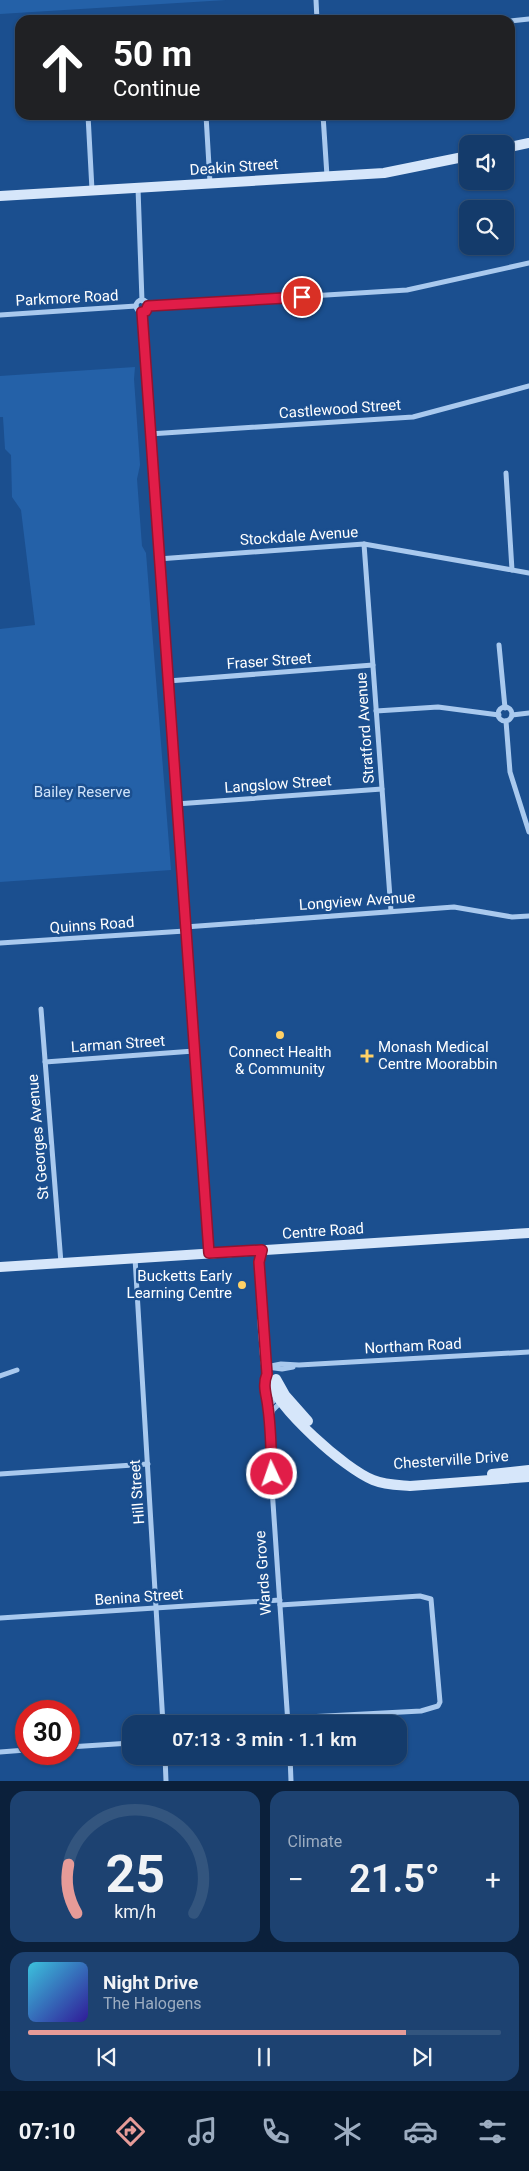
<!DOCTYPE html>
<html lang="en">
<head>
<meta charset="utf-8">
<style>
	:root { --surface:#143b6b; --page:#1d4271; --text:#f1f3f6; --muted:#9dadc1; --line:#33557e; --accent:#e69b98 }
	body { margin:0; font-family:Roboto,sans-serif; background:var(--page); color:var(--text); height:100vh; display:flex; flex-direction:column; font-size:19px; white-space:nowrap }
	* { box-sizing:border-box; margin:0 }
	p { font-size:16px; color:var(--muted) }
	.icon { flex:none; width:28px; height:28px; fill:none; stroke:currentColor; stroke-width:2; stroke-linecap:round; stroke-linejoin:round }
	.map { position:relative; height:1781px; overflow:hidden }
	.panel { display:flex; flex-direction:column; gap:10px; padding:10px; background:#0b203b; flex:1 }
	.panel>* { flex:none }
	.top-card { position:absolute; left:15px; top:15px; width:500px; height:105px; border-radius:15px; box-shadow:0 1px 4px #0004,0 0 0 1px var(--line); background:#202124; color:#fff; overflow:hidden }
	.buttons { position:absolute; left:459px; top:135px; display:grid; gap:10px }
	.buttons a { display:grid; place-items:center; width:55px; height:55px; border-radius:10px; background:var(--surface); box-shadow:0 1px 4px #0004,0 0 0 1px var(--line); font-size:25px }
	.speed { position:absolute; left:15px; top:1700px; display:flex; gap:10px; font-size:25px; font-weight:700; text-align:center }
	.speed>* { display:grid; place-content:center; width:65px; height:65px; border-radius:50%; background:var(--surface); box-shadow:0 1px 4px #0004,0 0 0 1px var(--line); line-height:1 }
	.speed .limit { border:8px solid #d22; background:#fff; color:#111 }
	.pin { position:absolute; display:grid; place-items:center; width:42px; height:42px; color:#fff; margin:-21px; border:2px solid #fff; border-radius:50%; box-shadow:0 1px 5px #0007 }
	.me { position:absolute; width:55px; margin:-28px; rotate:357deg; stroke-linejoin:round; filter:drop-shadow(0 0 4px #0008) }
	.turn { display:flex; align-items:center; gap:18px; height:105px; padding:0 15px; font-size:22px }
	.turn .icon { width:65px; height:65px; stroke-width:2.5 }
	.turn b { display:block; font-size:35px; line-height:42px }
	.big { font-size:38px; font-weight:600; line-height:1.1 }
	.panel .card { flex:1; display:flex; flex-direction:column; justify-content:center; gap:8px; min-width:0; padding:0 18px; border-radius:15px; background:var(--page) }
	.panel .dial { align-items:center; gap:0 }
	.dial svg { height:130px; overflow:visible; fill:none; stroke:var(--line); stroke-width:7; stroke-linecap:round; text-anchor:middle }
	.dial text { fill:var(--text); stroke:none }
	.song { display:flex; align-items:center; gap:15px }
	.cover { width:60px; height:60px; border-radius:8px; background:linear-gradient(135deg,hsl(190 70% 55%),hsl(250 70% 35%)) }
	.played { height:5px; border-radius:2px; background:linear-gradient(90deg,var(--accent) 80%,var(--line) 80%) }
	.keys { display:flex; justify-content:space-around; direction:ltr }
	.heat { display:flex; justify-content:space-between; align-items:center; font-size:28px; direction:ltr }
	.panel .tiles { flex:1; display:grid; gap:10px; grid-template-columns:1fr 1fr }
	.card:last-child { grid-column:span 2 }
	.trip { position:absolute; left:122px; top:1715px; width:285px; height:50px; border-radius:15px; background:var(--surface); box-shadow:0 1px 4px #0004,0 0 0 1px var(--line); font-weight:600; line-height:50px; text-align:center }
	.menu { display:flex; height:80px; justify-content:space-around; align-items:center; background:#08182b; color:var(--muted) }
	.menu .icon { width:35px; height:35px }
	.menu .on { color:var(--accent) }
	.menu b { font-size:22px; color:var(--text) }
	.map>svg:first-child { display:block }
	.green { fill:#2461a8 }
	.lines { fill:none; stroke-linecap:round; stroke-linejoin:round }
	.street { stroke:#a9c9ee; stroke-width:5 }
	.secondary { stroke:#d6e6fa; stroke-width:10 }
	.route-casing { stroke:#92132f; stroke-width:12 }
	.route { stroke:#e11d48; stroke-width:9 }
	.poi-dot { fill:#ffd166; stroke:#1b4f8f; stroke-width:2 }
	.labels { text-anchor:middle; stroke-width:5; stroke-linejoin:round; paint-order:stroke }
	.street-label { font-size:15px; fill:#fff; stroke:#1b4f8f }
	.park-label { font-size:15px; fill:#cfe3fa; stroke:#1b4f8f }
	.poi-label { font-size:15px; fill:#fff; stroke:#1b4f8f; text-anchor:start }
</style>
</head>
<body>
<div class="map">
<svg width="529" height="1781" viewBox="0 0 529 1781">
	<rect width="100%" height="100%" fill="#1b4f8f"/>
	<g class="green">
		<path d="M0 0H226L0 14Z"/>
		<path d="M135 367 134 379 140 465 137 479 142 546 146 553 171 870 0 882V629L35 625 21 510 12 497 11 455 5 449 3 417H0V376Z"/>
	</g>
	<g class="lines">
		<g class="street">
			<path d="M316 0 317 20"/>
			<path d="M510 21 529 19"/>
			<path d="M88 115 92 190"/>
			<path d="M206 115 210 183"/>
			<path d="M323 115 327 176"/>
			<path d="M138 188 142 301"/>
			<circle cx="142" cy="306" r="6"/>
			<path d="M148 306 407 290 529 263"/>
			<path d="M141 312 209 1253"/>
			<path d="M0 315 136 306"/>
			<path d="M149 434 413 417 529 386"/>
			<path d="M506 473 512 570"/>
			<path d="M364 544 391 911"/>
			<path d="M158 559 364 544 529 573"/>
			<path d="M499 645 505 708"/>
			<path d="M168 681 373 665"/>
			<circle cx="505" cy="714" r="7"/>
			<path d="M376 711 438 707 499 715"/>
			<path d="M512 715 529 713"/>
			<path d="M506 721 510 772 529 832"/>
			<path d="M176 804 382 789"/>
			<path d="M185 927 454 907 512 917 529 916"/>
			<path d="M0 943 185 931"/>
			<path d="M41 1009 61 1263"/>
			<path d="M45 1062 194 1051"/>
			<path d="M135 1258 163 1724"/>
			<path d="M266 1367 281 1364 299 1365 529 1352"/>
			<path d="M267 1367 282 1369 293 1367"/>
			<path d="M0 1376 17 1370"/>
			<path d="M266 1376 265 1393 268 1407"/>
			<path d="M278 1397 270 1404 267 1414 288 1724"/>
			<path d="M269 1420 273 1410 282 1401"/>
			<path d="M0 1474 148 1464"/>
			<path d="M280 1605 420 1596 431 1599 440 1702 438 1706 421 1711 288 1718"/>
			<path d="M0 1618 280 1600"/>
			<path d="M69 1747 131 1743"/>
			<path d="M0 1752 26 1750"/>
			<path d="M165 1756 166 1781"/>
			<path d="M290 1756 291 1781"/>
		</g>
		<g class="secondary">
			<path d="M505 148 529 143"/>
			<path d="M0 196 384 173 468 156"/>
			<path d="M262 1250 259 1261C261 1284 262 1308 263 1331 265 1347 264 1364 269 1380 278 1409 345 1469 373 1480 385 1485 398 1485 410 1486L529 1477"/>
			<path d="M0 1267 529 1233"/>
			<path d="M276 1379 285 1395 308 1421"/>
			<path d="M492 1474 529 1470"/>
		</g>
	</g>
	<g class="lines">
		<g class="route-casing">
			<path id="route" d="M272 1474C271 1452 271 1429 268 1408 267 1396 262 1386 267 1374L259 1262 262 1250 209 1253 142 312 146 311 148 306 302 297"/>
		</g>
		<use href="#route" class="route"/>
	</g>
	<g class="poi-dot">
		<circle cx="280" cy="1035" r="5"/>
		<path d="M364.5 1048.5h5v5h5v5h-5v5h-5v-5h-5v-5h5z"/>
		<circle cx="242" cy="1285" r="5"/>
	</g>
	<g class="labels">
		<g class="street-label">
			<text transform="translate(234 167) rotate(-4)" y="5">Deakin Street</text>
			<text transform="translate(67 298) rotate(-3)" y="5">Parkmore Road</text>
			<text transform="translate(340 409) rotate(-4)" y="5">Castlewood Street</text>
			<text transform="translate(299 536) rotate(-4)" y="5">Stockdale Avenue</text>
			<text transform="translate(269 661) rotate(-4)" y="5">Fraser Street</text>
			<text transform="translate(365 728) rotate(-94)" y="5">Stratford Avenue</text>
			<text transform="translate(278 784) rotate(-4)" y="5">Langslow Street</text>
			<text transform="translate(357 901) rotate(-4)" y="5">Longview Avenue</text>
			<text transform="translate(92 925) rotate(-4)" y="5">Quinns Road</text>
			<text transform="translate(118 1044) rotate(-4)" y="5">Larman Street</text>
			<text transform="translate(38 1137) rotate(-95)" y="5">St Georges Avenue</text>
			<text transform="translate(323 1231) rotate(-4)" y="5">Centre Road</text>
			<text transform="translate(413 1346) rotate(-3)" y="5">Northam Road</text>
			<text transform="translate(451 1460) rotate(-4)" y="5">Chesterville Drive</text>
			<text transform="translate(137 1492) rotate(-94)" y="5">Hill Street</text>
			<text transform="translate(263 1573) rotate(-94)" y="5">Wards Grove</text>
			<text transform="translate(139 1597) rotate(-4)" y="5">Benina Street</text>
		</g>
		<g class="park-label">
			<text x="82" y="797">Bailey Reserve</text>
		</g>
		<g class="poi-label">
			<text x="378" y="1052">Monash Medical<tspan x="378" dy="17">Centre Moorabbin</tspan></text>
			<text x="280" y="1057" text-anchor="middle">Connect Health<tspan x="280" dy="17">&amp; Community</tspan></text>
			<text x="232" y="1281" text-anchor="end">Bucketts Early<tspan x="232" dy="17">Learning Centre</tspan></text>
		</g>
	</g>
</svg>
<div class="buttons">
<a><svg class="icon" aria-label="sound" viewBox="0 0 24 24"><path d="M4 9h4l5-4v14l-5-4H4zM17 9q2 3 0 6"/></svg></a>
<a><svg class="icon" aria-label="search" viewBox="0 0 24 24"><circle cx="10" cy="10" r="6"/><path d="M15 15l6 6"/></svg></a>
</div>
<div class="speed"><div class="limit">30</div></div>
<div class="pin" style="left:302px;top:297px;background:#d93025"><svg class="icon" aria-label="arrive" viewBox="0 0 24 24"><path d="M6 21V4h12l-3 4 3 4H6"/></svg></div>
<svg class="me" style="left:272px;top:1474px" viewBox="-20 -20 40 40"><circle r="17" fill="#e11d48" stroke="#fff" stroke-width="3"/><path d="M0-11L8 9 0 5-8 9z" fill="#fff"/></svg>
<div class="trip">07:13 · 3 min · 1.1 km</div>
<div class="top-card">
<div class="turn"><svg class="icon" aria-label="ahead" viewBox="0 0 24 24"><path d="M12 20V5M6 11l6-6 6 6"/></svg><div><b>50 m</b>Continue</div></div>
</div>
</div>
<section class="panel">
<div class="tiles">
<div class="card dial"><svg viewBox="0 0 100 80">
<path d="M14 69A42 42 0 1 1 86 69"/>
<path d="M14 69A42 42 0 0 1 9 39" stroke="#e69b98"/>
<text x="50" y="56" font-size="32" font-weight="700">25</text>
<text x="50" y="72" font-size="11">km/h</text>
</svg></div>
<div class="card"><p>Climate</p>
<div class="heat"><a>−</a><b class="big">21.5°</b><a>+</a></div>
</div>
<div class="card">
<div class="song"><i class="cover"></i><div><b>Night Drive</b><p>The Halogens</p></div></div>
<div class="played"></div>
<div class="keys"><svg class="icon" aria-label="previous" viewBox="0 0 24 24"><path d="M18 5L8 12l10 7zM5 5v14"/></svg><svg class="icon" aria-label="pause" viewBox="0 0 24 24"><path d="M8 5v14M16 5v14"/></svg><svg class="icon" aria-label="next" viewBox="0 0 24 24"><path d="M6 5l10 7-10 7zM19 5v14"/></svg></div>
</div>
</div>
</section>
<nav class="menu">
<b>07:10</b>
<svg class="icon on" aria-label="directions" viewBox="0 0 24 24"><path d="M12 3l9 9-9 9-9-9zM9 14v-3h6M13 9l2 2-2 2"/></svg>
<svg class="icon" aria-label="music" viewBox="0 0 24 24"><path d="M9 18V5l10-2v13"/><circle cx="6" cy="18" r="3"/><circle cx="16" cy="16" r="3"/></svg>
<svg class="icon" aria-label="phone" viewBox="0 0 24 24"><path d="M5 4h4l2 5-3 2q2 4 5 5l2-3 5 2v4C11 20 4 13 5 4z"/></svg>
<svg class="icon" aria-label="climate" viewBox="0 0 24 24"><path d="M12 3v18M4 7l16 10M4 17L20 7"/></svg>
<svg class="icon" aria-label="car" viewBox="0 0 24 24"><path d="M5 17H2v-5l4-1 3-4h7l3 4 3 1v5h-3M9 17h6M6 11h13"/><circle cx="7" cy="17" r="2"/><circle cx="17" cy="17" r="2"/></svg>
<svg class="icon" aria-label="filters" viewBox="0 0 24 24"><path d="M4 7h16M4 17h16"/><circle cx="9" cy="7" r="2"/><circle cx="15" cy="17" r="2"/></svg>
</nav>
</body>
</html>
